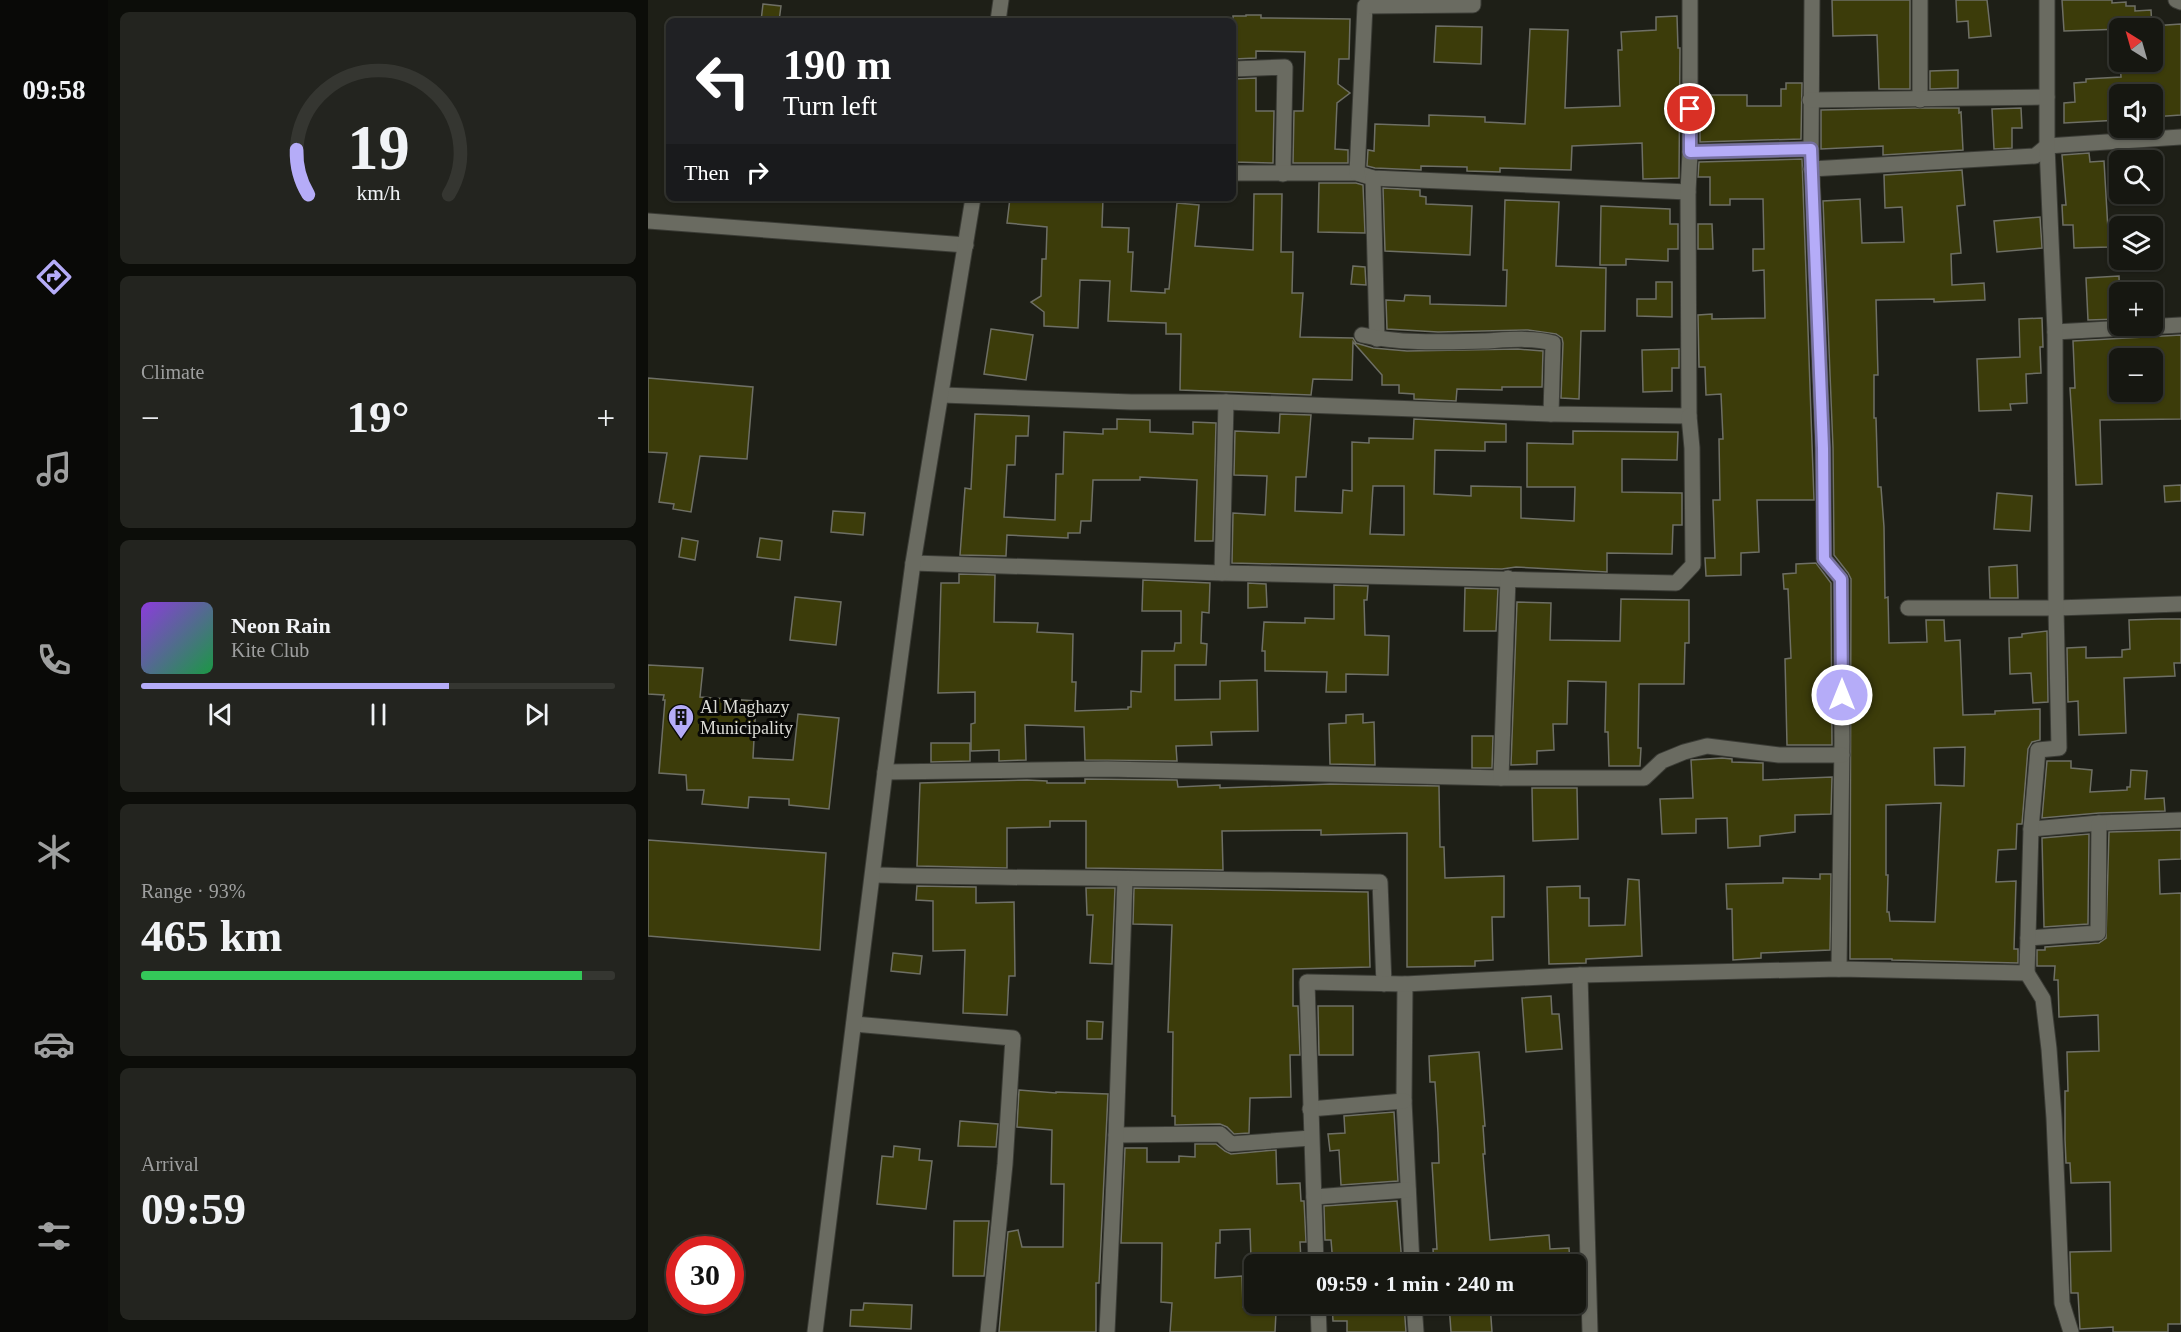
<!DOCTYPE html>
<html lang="en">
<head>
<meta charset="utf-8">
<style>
	:root { --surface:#161711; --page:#23241f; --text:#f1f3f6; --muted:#9e9f9f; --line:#353631; --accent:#b5acf8 }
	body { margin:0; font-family:"Times New Roman",serif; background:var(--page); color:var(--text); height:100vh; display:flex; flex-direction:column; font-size:22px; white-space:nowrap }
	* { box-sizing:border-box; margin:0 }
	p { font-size:20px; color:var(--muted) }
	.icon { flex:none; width:33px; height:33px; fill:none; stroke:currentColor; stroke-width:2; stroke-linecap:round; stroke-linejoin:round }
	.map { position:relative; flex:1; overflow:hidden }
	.sheet { display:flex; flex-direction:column; gap:12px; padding:12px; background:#0c0d09; width:540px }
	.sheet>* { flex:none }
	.top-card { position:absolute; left:18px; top:18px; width:570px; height:183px; border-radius:9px; box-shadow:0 2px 4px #0004,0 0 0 2px var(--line); background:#202124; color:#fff; overflow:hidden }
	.needle { width:39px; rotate:323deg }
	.tools { position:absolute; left:1461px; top:18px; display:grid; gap:12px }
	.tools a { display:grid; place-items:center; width:54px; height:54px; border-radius:9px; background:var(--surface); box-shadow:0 2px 4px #0004,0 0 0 2px var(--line); font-size:30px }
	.speed { position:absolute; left:18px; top:1236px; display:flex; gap:12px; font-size:30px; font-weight:700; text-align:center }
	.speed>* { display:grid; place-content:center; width:78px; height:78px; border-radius:50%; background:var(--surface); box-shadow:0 2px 4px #0004,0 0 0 2px var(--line); line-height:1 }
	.speed .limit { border:9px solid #d22; background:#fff; color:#111 }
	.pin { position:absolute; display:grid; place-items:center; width:51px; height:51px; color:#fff; margin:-26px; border:3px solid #fff; border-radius:50%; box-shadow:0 2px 6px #0007 }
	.me { position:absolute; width:66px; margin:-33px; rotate:0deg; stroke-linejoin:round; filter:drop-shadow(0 0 4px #0008) }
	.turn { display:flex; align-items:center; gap:21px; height:126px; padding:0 18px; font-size:27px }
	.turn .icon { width:78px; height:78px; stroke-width:2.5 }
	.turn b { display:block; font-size:42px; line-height:51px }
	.then { display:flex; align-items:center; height:57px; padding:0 18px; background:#0003; gap:12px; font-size:22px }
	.big { font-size:45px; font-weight:600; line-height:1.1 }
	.sheet .tile { flex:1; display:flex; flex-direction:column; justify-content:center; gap:9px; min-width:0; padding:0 21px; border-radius:9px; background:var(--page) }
	.sheet .dial { align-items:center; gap:0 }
	.dial svg { height:156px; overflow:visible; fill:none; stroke:var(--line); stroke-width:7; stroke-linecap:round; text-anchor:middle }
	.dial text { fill:var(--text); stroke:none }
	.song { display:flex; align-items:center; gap:18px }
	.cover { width:72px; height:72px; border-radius:9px; background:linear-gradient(135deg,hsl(270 70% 55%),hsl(140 70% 35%)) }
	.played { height:6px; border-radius:3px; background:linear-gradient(90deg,var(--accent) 65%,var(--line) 65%) }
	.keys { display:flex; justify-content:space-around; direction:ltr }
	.heat { display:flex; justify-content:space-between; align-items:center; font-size:33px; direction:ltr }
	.charge { height:9px; border-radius:4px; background:linear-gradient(90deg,#34c759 93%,var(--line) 0) }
	.trip { position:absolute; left:596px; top:1254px; width:342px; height:60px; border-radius:9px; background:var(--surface); box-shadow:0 2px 4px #0004,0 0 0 2px var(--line); font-weight:600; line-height:60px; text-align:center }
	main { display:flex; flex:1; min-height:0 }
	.tab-bar { display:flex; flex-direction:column; width:108px; justify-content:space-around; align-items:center; background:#090907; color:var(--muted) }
	.tab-bar .icon { width:42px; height:42px }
	.tab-bar .on { color:var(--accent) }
	.tab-bar b { font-size:27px; color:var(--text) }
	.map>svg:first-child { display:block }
	.building { fill:#3c3c0a; stroke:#6e6f65; stroke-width:1.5; fill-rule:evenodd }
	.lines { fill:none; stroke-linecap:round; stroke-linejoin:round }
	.minor-casing { stroke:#3b3c36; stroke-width:17 }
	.minor { stroke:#6a6b61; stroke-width:15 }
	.route-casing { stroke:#7670a1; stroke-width:15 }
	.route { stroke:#b5acf8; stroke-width:10 }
	.labels { text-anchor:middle; stroke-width:6; stroke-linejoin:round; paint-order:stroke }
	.poi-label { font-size:18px; fill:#dcdcd6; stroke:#080806; text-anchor:start }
</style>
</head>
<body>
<main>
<nav class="tab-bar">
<b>09:58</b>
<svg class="icon on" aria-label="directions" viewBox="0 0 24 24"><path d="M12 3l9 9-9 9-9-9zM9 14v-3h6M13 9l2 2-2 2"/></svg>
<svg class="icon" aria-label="music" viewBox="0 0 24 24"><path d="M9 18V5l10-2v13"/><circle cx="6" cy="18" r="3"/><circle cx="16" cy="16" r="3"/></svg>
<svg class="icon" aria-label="phone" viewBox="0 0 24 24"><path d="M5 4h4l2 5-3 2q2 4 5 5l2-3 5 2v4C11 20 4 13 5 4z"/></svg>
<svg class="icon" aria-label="climate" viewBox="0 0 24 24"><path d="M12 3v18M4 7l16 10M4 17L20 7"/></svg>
<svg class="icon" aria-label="car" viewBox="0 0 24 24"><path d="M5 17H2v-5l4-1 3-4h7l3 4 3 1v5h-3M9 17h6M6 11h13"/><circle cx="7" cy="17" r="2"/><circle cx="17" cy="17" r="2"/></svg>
<svg class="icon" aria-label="filters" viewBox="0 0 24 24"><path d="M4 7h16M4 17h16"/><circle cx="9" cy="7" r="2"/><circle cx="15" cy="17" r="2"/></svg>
</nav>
<section class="sheet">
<div class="tile dial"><svg viewBox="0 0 100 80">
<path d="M14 69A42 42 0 1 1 86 69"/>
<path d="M14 69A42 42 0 0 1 8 46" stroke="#b5acf8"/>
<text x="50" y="56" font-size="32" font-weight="700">19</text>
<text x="50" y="72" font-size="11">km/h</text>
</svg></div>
<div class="tile"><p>Climate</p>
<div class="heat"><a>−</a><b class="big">19°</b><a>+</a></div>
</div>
<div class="tile">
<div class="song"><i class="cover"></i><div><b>Neon Rain</b><p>Kite Club</p></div></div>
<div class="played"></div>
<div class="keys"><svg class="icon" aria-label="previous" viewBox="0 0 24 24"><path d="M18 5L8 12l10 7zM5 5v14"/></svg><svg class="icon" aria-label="pause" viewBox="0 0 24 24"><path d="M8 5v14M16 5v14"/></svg><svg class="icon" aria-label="next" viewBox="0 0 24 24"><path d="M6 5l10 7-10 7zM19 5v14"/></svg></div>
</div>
<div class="tile"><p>Range · 93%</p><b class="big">465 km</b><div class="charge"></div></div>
<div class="tile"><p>Arrival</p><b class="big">09:59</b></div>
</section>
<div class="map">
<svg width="1533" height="1332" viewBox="0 0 1533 1332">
	<rect width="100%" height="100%" fill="#1e1f17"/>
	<g class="building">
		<path d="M1184 0H1262V89H1231L1229 35 1185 36Z"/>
		<path d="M1308 0H1339L1343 36 1321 38 1320 21 1309 22Z"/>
		<path d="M1414 0H1464V3L1478 2V6H1487V11L1503 10 1504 28 1416 31Z"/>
		<path d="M115 4 133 6 131 21H113Z"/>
		<path d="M598 15H613V18L702 19 701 59H691L690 84 702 93 689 103 687 149 700 150V163H645L646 111H655L657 52 608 51V58L586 59 585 16H598Z"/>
		<path d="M1029 16 1030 48H1032L1031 178 995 179 994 143 924 146 923 170 852 168V172L819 171V167L773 166V170L727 168 719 166 720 150 726 151 727 124 781 126V115L837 117V122L877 124 882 29 920 30 917 108 972 106 970 50H974L973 32 1008 30V17Z"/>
		<path d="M1533 24V115L1504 117V94H1472V120L1416 123V103L1427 102 1426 83 1438 82V79L1473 77 1472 62H1504V26Z"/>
		<path d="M788 26 834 27 833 64 786 62Z"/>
		<path d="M1310 70V88L1282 89V71Z"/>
		<path d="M608 78V111H626L625 163 585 162 586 79Z"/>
		<path d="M1138 83H1154L1153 139 1052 142V95H1099V106H1133V89H1138Z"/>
		<path d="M1267 108H1311V113L1313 112 1315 150 1235 155V146L1173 149V110Z"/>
		<path d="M1373 108 1374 128H1364V148L1346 149 1344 109Z"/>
		<path d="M1441 153 1442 162 1456 161 1461 247 1426 248 1425 225H1415L1414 205H1418L1414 155Z"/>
		<path d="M1154 159 1166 500H1109L1111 552 1093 553V575L1058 576 1057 558H1067L1065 500H1072L1071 439H1075L1073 394 1058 395 1057 367H1051L1050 315 1064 314V319L1117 318 1116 270 1105 271V249H1116L1115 199H1082V205H1062V177H1050L1051 162Z"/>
		<path d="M1314 170 1317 205 1309 206 1313 253 1303 254 1304 285 1336 283 1337 300 1286 302V299L1228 300 1230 375H1226V418H1228L1230 487H1233L1236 527 1237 598 1240 597 1241 643 1279 642 1278 620H1296L1297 641 1312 640 1315 715 1347 714V711L1392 709V740L1384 742 1380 749 1374 824H1369L1368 849 1350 850 1348 882 1368 881 1366 949H1370V963L1244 960V959H1202L1203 579 1200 573 1186 555 1185 448 1175 201 1212 199 1214 243 1256 242 1254 207 1237 208 1236 175ZM1317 747 1316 786 1287 785 1286 748ZM1293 803 1287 922 1242 921 1241 912H1239L1240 875H1238V805Z"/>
		<path d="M671 183H708L715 185 717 233 670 232Z"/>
		<path d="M735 188 772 190V196L778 197V204L824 206 822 255 737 251Z"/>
		<path d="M606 194H634L633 252H645L644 293H655L652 337 705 338 708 343 725 348 759 351 870 349 895 351 894 387H854V390L809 389 808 401 766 399V394L751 393V385H734V375L705 342 704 380 665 379 663 395 532 390 533 334H518V323L460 321 462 281 432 280 430 328 396 326V312L383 302 393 296 394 259H398L399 227 359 223 362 198H455L454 227 481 228 480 252H485L483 291 517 293V289H521L529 203 551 205 547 246 605 250Z"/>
		<path d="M857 200 911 202 908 266 958 268 957 331H933L931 399 913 398 915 343 914 338 908 334 880 330 790 332 739 329 738 300 756 301 757 295 782 296V304L858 306 859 270H855Z"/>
		<path d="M953 206 1022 209V224H1030V249H1020V261L978 259V265H952Z"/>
		<path d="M1392 217 1394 248 1349 252 1346 221Z"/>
		<path d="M1050 224H1064L1065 249H1050Z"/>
		<path d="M705 266 717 267 718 285 703 284Z"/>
		<path d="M1471 276 1472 319 1440 320 1438 278Z"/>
		<path d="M1008 282H1024V317L989 316V299H1008Z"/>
		<path d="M1394 318 1395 347H1392L1393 373 1378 374 1379 403 1362 404 1363 410 1331 411 1329 359 1372 357 1371 319Z"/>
		<path d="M343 329 385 335 378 380 336 374Z"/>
		<path d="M1533 335V419L1452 420 1454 484 1428 485 1422 388H1427L1425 341ZM1472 358H1504V392H1472Z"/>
		<path d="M1031 349V368H1024V391L995 392 994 350Z"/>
		<path d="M0 378 105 387 99 459 52 456 43 512 25 509 26 504 11 502 19 453 0 452Z"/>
		<path d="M327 414 381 416 380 436H368L367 465H359L356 517 407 520 408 474H415L416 432 455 434V429H469V419L502 420V432L545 434V422L568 423 565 541H547L549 480 492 477V480H445L443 521H433L432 533H420V538L359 535 358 556 312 555 317 488 323 489Z"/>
		<path d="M632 414 663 415 658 477H648L647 511 694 513 695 490 704 491V442L721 443V438L765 439 766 419 858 424V442H837V451L787 450 786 494 823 496V486L873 487V518L926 521 927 487H879V443L925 444V431L1030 432 1029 460 974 459V492L1034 493V525H1025L1024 554 959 553V572L868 567 854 569 584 563 585 513 617 515 619 476 586 475 587 431 631 433ZM725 486H756V535L722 534Z"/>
		<path d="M1533 485V501L1517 502 1516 486Z"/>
		<path d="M1349 493 1384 496 1382 531 1346 529Z"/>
		<path d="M185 511 217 513 215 535 183 532Z"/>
		<path d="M34 538 50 541 47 560 31 557Z"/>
		<path d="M112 538 134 541 132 560 109 557Z"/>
		<path d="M1168 563 1183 583 1184 745H1139L1137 659 1143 658 1140 589H1136L1135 574 1148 573V564Z"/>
		<path d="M1369 565 1370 598H1342L1341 567Z"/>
		<path d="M311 574 347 575 346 622 390 623 389 632 425 634 424 682H428L427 711 480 709V707H483V691L493 692 494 651H526L527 643H533V611H494L495 580 562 583 561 613 554 612 553 643 559 644 558 665H527V700L572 699V681L609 680 610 731 563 732 564 745 528 746 529 761 437 760 436 727 377 725 378 760 351 761V750L323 751V724L327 723V692L290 693 293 583H311Z"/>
		<path d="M600 583 618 584 619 607 600 608Z"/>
		<path d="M686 585 720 586 719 600H716L717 635 741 636 740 675 698 674V692H678L679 672 617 671V651H614L616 622 657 623V618L686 619Z"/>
		<path d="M817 588 850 589 848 631H816Z"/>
		<path d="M147 597 193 602 188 645 142 640Z"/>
		<path d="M973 599 1041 600V643H1037L1036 684H991L990 748H993L992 766H961L960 732H957L958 682 920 681 919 724H905L906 750 889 751V764L863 765 869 602 903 603 902 640 972 641Z"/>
		<path d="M1512 619H1533V663H1526L1527 676 1476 678 1478 733 1431 735 1430 701 1420 702 1419 648 1438 647V658L1474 657V650L1482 649 1481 620Z"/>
		<path d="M1399 631 1400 702 1385 703 1383 673 1362 674 1361 638 1374 637V634Z"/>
		<path d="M0 665 55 668 52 697 108 701 105 758 145 760 150 714 191 718 181 809 141 805V799L101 797 100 808 54 804 56 790H39L38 775 11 773 17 700H15L16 695 0 694Z"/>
		<path d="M715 714V723L726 722 727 765 682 764 681 724 698 723V715Z"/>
		<path d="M824 736H845L844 768H824Z"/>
		<path d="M283 743H322V761L283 762Z"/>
		<path d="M1074 758 1084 759V762L1115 763V780L1184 777 1183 814 1147 815V832L1112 836V846L1080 848 1079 818 1048 819V833L1014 834 1012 799 1045 798 1043 760Z"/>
		<path d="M1399 761H1423V768L1444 770 1442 792 1479 790V787H1482L1483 770 1499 771 1497 799 1516 798 1517 811 1451 813 1394 818Z"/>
		<path d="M437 779 529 780 530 787 572 785V788L682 784 791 786 792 847H796L797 878 856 876V917H844L845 960 827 961V966L759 967V833L673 835V830L574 831 575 870 438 868V821H402V827L359 828V868L269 866 272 783 379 780 399 781V783H437Z"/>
		<path d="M884 788H929L930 839 885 841Z"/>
		<path d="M1533 830V859L1511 860 1512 894 1533 893V1324H1520V1332H1465V1327L1432 1329 1430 1293H1423L1422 1252 1463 1251 1462 1182 1423 1183 1422 1163H1418L1417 1139V1091H1420L1419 1052 1451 1051 1450 1015 1411 1017 1410 980H1406L1407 966H1389V950H1397V947L1451 943 1458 938 1461 832Z"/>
		<path d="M1441 834 1440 924 1396 927 1394 838Z"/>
		<path d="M0 840 178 853 172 950 0 936Z"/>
		<path d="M1172 874H1183L1182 950 1113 953V958L1085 960 1084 909H1079L1078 884 1135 883V878L1172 879Z"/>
		<path d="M980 879 991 880 994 956 938 959V963L901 964 899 887 932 886V898H941V926L977 925Z"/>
		<path d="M269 886 328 887V903L366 902 367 976H361L359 1015 315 1013 317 950 285 951V901L268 900Z"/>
		<path d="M438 888H467L464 964 442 963 445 915H439Z"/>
		<path d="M486 888 720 892 722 967 645 969V1006H650L652 1055H642L643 1097 602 1098 601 1133 586 1134 579 1127 572 1124 527 1125V1116H524L525 1032H520L524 925 485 924Z"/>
		<path d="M245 953 274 956 272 974 243 971Z"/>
		<path d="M903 996 904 1014H911L914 1049 878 1052 874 998Z"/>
		<path d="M670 1006H705V1055H671Z"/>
		<path d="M439 1021 455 1022 454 1039H439Z"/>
		<path d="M831 1052 837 1126H835L837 1154H835L842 1240 901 1235 902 1249 921 1248 922 1264H786L785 1249H789L784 1163H791L790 1133 787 1082H782L781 1056Z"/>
		<path d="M371 1090 408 1093V1092L460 1094 451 1283H448V1332H351L360 1232 370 1230 374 1247H415L416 1184H403L404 1130 369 1127Z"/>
		<path d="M746 1112 750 1181 693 1185 691 1150 682 1151 680 1134 697 1133 696 1116Z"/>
		<path d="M312 1121 350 1124 348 1147 310 1146Z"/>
		<path d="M547 1144H568L577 1151 583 1154 628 1150 629 1184 652 1183 653 1201H656L658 1242H652L653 1261 628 1263 627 1258 603 1259 602 1229 572 1230V1243H568L567 1278 594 1276 595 1307 607 1308V1311L628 1312 627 1332H522L524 1303 513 1302 514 1243H473L477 1148H499V1162H531V1156L547 1157Z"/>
		<path d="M246 1146 272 1149 271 1160 284 1161 278 1209 229 1204 234 1156 245 1157Z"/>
		<path d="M749 1201 754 1264H685L683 1240H677L676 1206Z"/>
		<path d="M306 1221H341L336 1276H305Z"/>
		<path d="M216 1303 264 1305 263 1329 202 1326 203 1310H215Z"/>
		<path d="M684 1304H756L758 1332H699V1321H685Z"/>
		<path d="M801 1304H842L844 1332H803Z"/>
	</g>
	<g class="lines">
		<g class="minor-casing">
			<g id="minor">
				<path d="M1164 0 1163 149 1175 448 1176 559 1193 579 1194 742 1191 969"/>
				<path d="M1272 0V100"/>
				<path d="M1528 0 1533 2"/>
				<path d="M350 21 353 0"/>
				<path d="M585 69 637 67 635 174"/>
				<path d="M1162 100 1399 97"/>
				<path d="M1042 152 1163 149"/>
				<path d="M1163 169 1387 156 1399 146 1533 137"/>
				<path d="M585 173H709L725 178 1040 192"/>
				<path d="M709 173 717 6 825 5V0"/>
				<path d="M725 178 729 339"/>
				<path d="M0 221 318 245"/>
				<path d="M1407 332 1533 325"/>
				<path d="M714 335C753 344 796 342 835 341 857 340 884 337 905 343L903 414"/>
				<path d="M294 395 483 402H578L903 414 1041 416 1040 192 1042 152V0"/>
				<path d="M265 563 574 573 1028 583 1045 565 1044 448 1041 416"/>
				<path d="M574 573 578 402"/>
				<path d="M1260 608H1408L1533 604"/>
				<path d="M237 772 459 769 853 778H996L1014 761 1036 752 1059 746 1131 755H1194"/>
				<path d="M853 778 860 578"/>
				<path d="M1383 829 1451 823 1533 820"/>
				<path d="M225 875C394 879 563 878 732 882L736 984"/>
				<path d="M1380 938 1450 933 1451 823"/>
				<path d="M1379 973 1395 999 1401 1049 1406 1118 1414 1303 1423 1332"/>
				<path d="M932 975 942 1332"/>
				<path d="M757 984 756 1101 764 1264"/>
				<path d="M206 1024 365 1038 357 1164 340 1332"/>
				<path d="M662 1109 756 1101"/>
				<path d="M468 1135 572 1134 583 1144 663 1138"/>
				<path d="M666 1197 760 1190"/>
				<path d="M668 1264 659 982 757 984 932 975 1191 969 1379 973 1383 829 1390 750 1411 748 1408 608 1407 332 1399 146V0"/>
				<path d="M670 1304 671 1332"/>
				<path d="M766 1304 768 1332"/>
				<path d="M167 1332 237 772 265 563 325 198"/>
				<path d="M459 1332 468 1135 477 879"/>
			</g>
		</g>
		<use href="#minor" class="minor"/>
	</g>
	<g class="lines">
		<g class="route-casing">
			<path id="route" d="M1042 109V152L1163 149 1175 448 1176 559 1193 579 1194 695"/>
		</g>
		<use href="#route" class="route"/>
	</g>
	<defs>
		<g id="building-pin" transform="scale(1.35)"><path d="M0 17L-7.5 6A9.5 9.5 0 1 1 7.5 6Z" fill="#b5acf8" stroke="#080806"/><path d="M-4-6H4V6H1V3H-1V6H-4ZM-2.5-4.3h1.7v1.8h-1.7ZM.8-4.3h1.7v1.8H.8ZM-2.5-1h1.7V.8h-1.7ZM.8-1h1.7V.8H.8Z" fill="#111"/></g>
	</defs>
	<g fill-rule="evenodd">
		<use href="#building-pin" x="33" y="717"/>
	</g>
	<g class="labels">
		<g class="poi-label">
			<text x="52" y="713">Al Maghazy<tspan x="52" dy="21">Municipality</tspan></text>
		</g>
	</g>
</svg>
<div class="tools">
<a><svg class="needle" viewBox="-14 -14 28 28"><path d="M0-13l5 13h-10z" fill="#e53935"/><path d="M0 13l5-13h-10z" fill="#9e9f9f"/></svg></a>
<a><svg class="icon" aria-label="sound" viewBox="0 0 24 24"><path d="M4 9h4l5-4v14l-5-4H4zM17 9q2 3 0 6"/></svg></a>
<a><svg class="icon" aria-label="search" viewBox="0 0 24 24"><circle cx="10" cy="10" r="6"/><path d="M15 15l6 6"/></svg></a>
<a><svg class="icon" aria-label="layers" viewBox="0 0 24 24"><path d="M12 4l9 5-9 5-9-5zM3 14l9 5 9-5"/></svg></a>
<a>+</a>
<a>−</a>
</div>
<div class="speed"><div class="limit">30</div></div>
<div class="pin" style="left:1042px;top:109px;background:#d93025"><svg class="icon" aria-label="arrive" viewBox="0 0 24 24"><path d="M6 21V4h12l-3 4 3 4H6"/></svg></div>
<svg class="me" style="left:1194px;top:695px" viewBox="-20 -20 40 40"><circle r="17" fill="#b5acf8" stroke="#fff" stroke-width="3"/><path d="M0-11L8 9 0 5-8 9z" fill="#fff"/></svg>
<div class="trip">09:59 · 1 min · 240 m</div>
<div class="top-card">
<div class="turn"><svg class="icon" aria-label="left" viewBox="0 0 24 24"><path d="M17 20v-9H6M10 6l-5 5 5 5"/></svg><div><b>190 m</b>Turn left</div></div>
<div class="then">Then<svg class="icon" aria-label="right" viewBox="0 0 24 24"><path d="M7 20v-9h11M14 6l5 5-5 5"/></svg></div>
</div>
</div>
</main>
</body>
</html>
